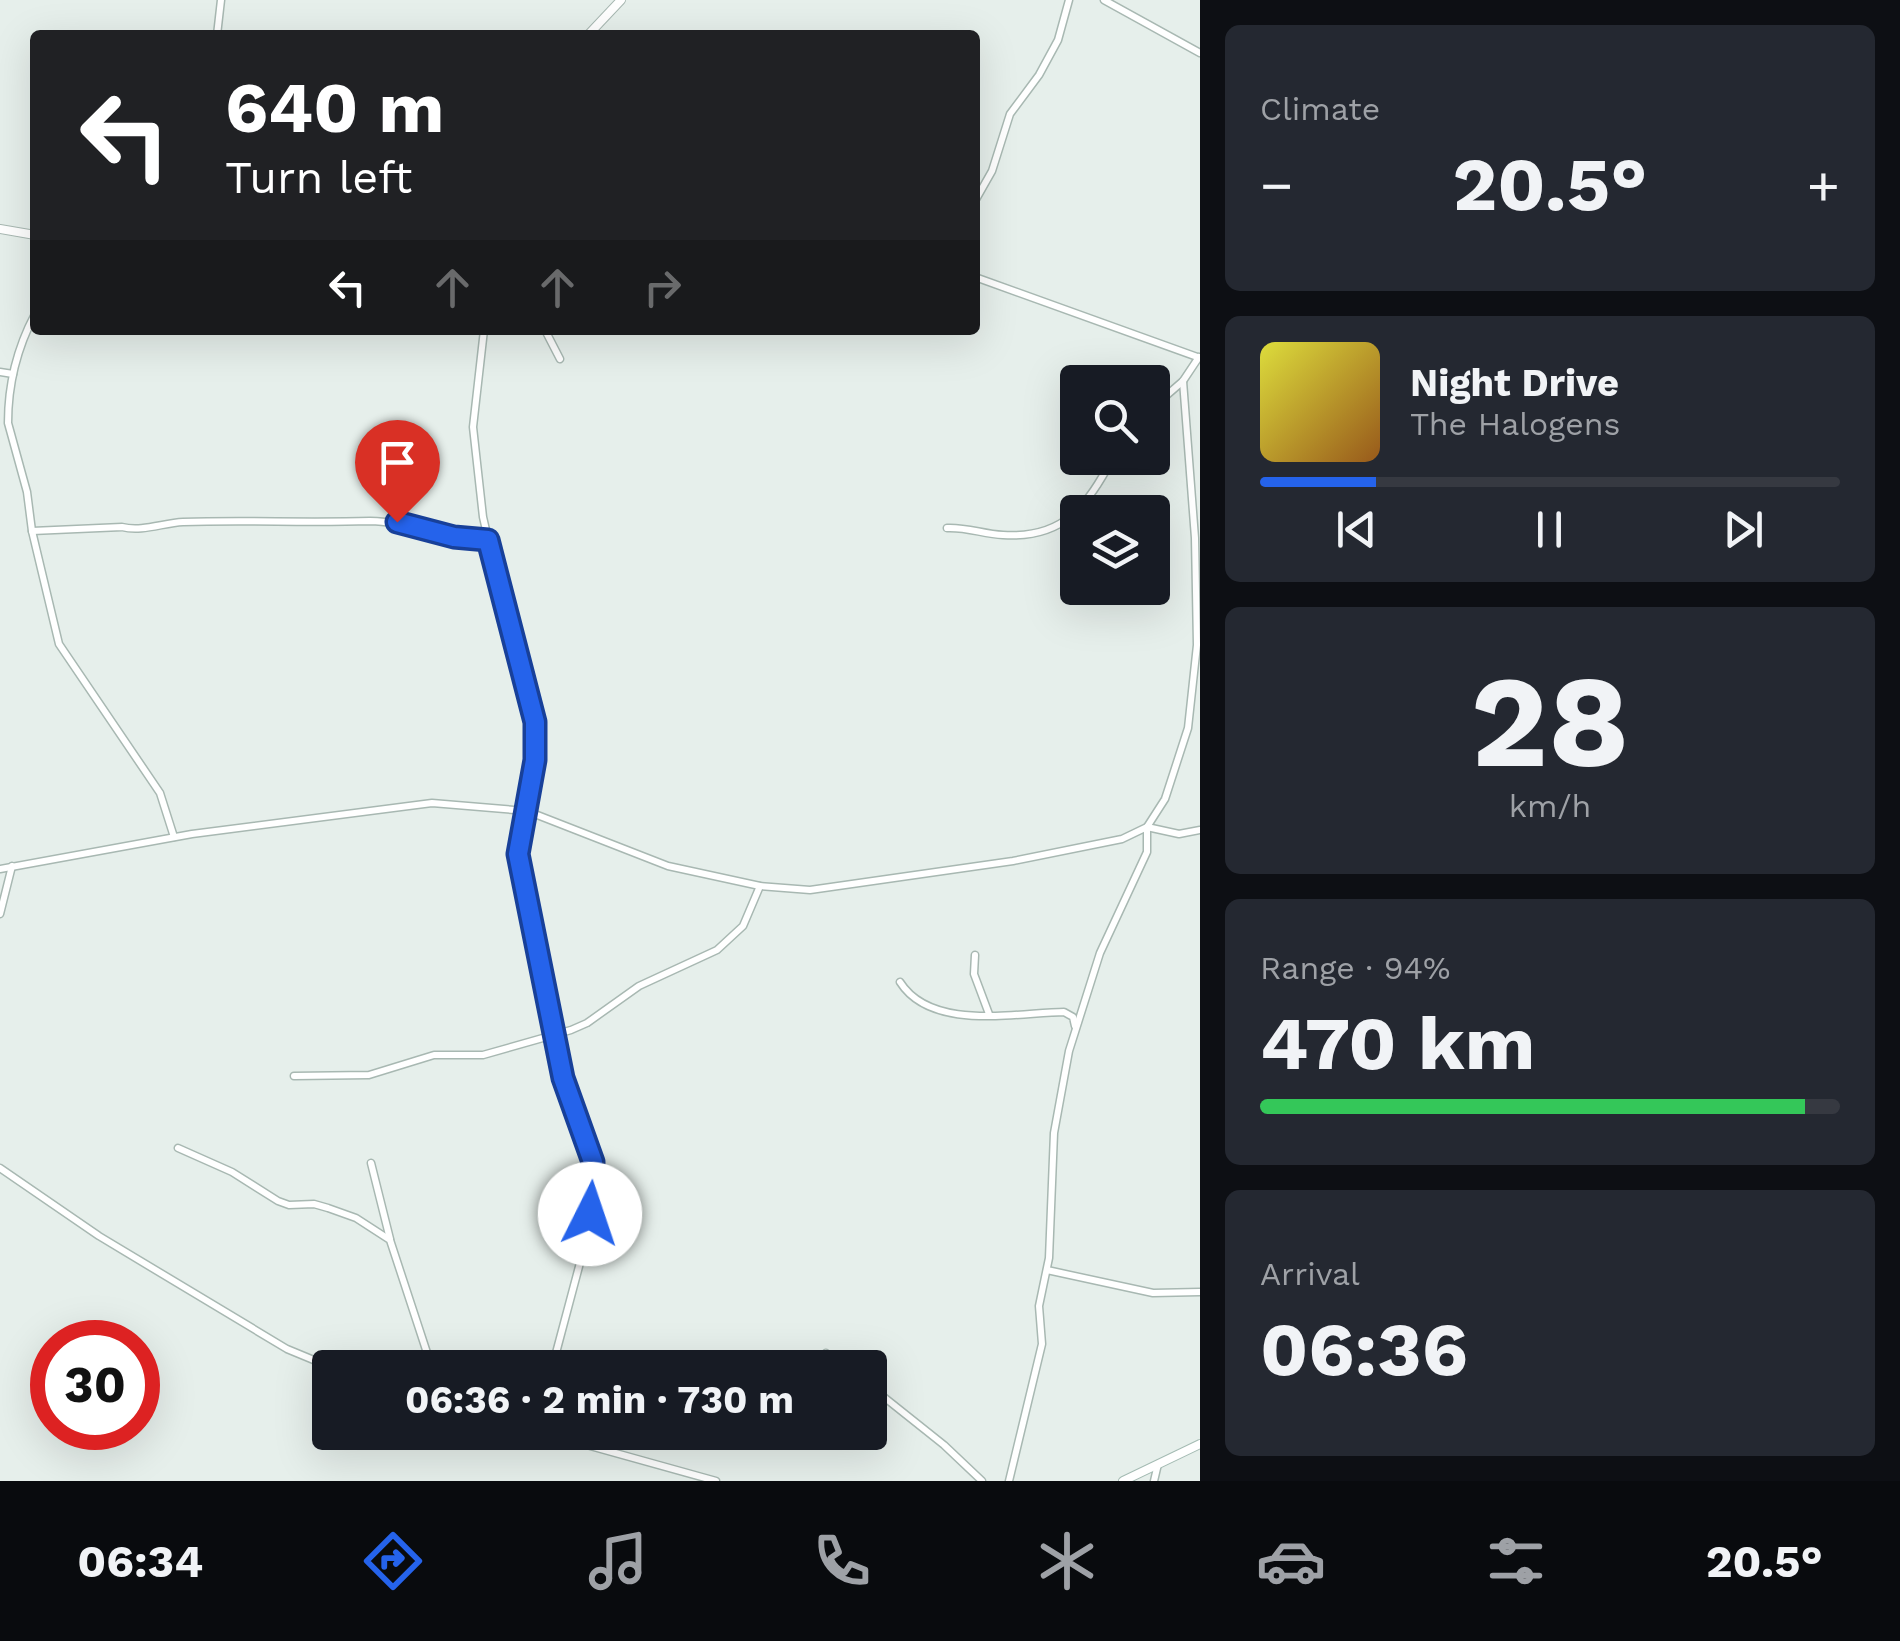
<!DOCTYPE html>
<html lang="en">
<head>
<meta charset="utf-8">
<style>
	:root { --surface:#171b24; --page:#242831; --text:#f1f3f6; --muted:#9ea1a6; --line:#363941; --accent:#2563eb }
	body { margin:0; font-family:"Work Sans",sans-serif; background:var(--page); color:var(--text); height:100vh; display:flex; flex-direction:column; font-size:38px; white-space:nowrap }
	* { box-sizing:border-box; margin:0 }
	p { font-size:32px; color:var(--muted) }
	.icon { flex:none; width:55px; height:55px; fill:none; stroke:currentColor; stroke-width:2; stroke-linecap:round; stroke-linejoin:round }
	.map { position:relative; flex:1; overflow:hidden }
	.panel { display:flex; flex-direction:column; gap:25px; padding:25px; background:#0d0f14; width:700px }
	.panel>* { flex:none }
	.top-card { position:absolute; left:30px; top:30px; width:950px; height:305px; border-radius:10px; box-shadow:0 10px 40px #0002; background:#202124; color:#fff; overflow:hidden }
	.tools { position:absolute; left:1060px; top:365px; display:grid; gap:20px }
	.tools a { display:grid; place-items:center; width:110px; height:110px; border-radius:10px; background:var(--surface); box-shadow:0 10px 40px #0002; font-size:50px }
	.speed { position:absolute; left:30px; top:1320px; display:flex; gap:20px; font-size:50px; font-weight:700; text-align:center }
	.speed>* { display:grid; place-content:center; width:130px; height:130px; border-radius:50%; background:var(--surface); box-shadow:0 10px 40px #0002; line-height:1 }
	.speed .limit { border:15px solid #d22; background:#fff; color:#111 }
	.pin { position:absolute; display:grid; place-items:center; width:85px; height:85px; color:#fff; margin:-102px -42px; border-radius:50% 50% 50% 0; rotate:-45deg; box-shadow:0 0 10px #0007 }
	.pin .icon { rotate:45deg }
	.me { position:absolute; width:110px; margin:-55px; rotate:4deg; stroke-linejoin:round; filter:drop-shadow(0 0 8px #0008) }
	.turn { display:flex; align-items:center; gap:35px; height:210px; padding:0 30px; font-size:45px }
	.turn .icon { width:130px; height:130px; stroke-width:2.5 }
	.turn b { display:block; font-size:70px; line-height:85px }
	.lanes { display:flex; align-items:center; height:95px; padding:0 30px; background:#0003; justify-content:center; gap:50px; direction:ltr }
	.lanes .off { opacity:.35 }
	.big { font-size:75px; font-weight:700; line-height:1.1 }
	.panel .card { flex:1; display:flex; flex-direction:column; justify-content:center; gap:15px; min-width:0; padding:0 35px; border-radius:15px; background:var(--page) }
	.panel .dial { align-items:center; gap:0 }
	.dial b { font-size:130px; line-height:1 }
	.song { display:flex; align-items:center; gap:30px }
	.cover { width:120px; height:120px; border-radius:15px; background:linear-gradient(135deg,hsl(60 70% 55%),hsl(30 70% 35%)) }
	.played { height:10px; border-radius:5px; background:linear-gradient(90deg,var(--accent) 20%,var(--line) 20%) }
	.keys { display:flex; justify-content:space-around; direction:ltr }
	.heat { display:flex; justify-content:space-between; align-items:center; font-size:55px; direction:ltr }
	.charge { height:15px; border-radius:8px; background:linear-gradient(90deg,#34c759 94%,var(--line) 0) }
	.trip { position:absolute; left:312px; top:1350px; width:575px; height:100px; border-radius:10px; background:var(--surface); box-shadow:0 10px 40px #0002; font-weight:700; line-height:100px; text-align:center }
	.dock { display:flex; height:160px; justify-content:space-around; align-items:center; background:#090b0e; color:var(--muted) }
	.dock .icon { width:70px; height:70px }
	.dock .selected { color:var(--accent) }
	.dock b { font-size:45px; color:var(--text) }
	main { display:flex; flex:1; min-height:0 }
	.map>svg:first-child { display:block }
	.lines { fill:none; stroke-linecap:round; stroke-linejoin:round }
	.minor-casing { stroke:#a8b8b2; stroke-width:9 }
	.tertiary-casing { stroke:#a8b8b2; stroke-width:10 }
	.secondary-casing { stroke:#a4bbb3; stroke-width:10 }
	.minor { stroke:#fff; stroke-width:6 }
	.tertiary { stroke:#fff; stroke-width:8 }
	.secondary { stroke:#fff; stroke-width:8 }
	.route-casing { stroke:#184099; stroke-width:25 }
	.route { stroke:#2563eb; stroke-width:18 }
</style>
</head>
<body>
<main>
<div class="map">
<svg width="1200" height="1481" viewBox="0 0 1200 1481">
	<rect width="100%" height="100%" fill="#e6efeb"/>
	<g class="lines">
		<g class="minor-casing">
			<g id="minor">
				<path d="M1104 0 1200 53"/>
				<path d="M217 35 221 0"/>
				<path d="M975 201 992 171 1010 114 1039 75 1058 40 1069 0"/>
				<path d="M975 277 1200 358"/>
				<path d="M35 314C17 348 8 385 8 423L27 492 32 531 59 644 160 793 174 837"/>
				<path d="M484 330 473 427 483 517 513 647 526 683 537 743 518 854 521 877 563 1078 593 1163 594 1185 585 1244 552 1368"/>
				<path d="M545 330 560 359"/>
				<path d="M0 372 13 374"/>
				<path d="M1152 408 1183 381 1199 357"/>
				<path d="M947 528C967 527 983 534 1003 535 1065 539 1087 505 1113 458"/>
				<path d="M32 531 122 527C142 532 163 523 183 522 245 520 308 523 370 521 411 522 447 538 488 540"/>
				<path d="M0 869 192 834 432 803 527 811 668 866 760 886 810 890 1013 861 1122 839 1147 827 1179 834 1200 830"/>
				<path d="M0 914 12 866"/>
				<path d="M975 955 974 974 989 1014"/>
				<path d="M900 982C931 1031 1014 1013 1064 1012L1073 1017 1075 1026"/>
				<path d="M294 1076 369 1075 434 1055H483L571 1030 587 1023 639 986 717 950 743 926 760 886"/>
				<path d="M178 1148 232 1172 278 1201 289 1205 314 1204 328 1208 356 1218 390 1240 432 1368"/>
				<path d="M371 1163 390 1239"/>
				<path d="M0 1168 99 1236 287 1349 333 1368"/>
				<path d="M1047 1270 1153 1293 1200 1292"/>
				<path d="M826 1353 846 1368"/>
				<path d="M870 1386 944 1445 982 1481"/>
				<path d="M540 1432 716 1481"/>
				<path d="M1009 1481 1042 1344 1039 1306 1049 1258 1054 1133 1069 1051 1100 953 1147 852V827L1165 799 1188 728 1197 645 1195 538 1183 381"/>
				<path d="M1154 1481 1158 1464"/>
			</g>
		</g>
		<g class="tertiary-casing">
			<g id="tertiary">
				<path d="M588 35 621 0"/>
				<path d="M0 229 35 235"/>
			</g>
		</g>
		<g class="secondary-casing">
			<path id="secondary" d="M1123 1481 1200 1444"/>
		</g>
		<use href="#minor" class="minor"/>
		<use href="#tertiary" class="tertiary"/>
		<use href="#secondary" class="secondary"/>
	</g>
	<g class="lines">
		<g class="route-casing">
			<path id="route" d="M397 522 454 537 488 540 535 722V760L518 854 563 1078 593 1162 590 1214"/>
		</g>
		<use href="#route" class="route"/>
	</g>
</svg>
<div class="tools">
<a><svg class="icon" aria-label="search" viewBox="0 0 24 24"><circle cx="10" cy="10" r="6"/><path d="M15 15l6 6"/></svg></a>
<a><svg class="icon" aria-label="layers" viewBox="0 0 24 24"><path d="M12 4l9 5-9 5-9-5zM3 14l9 5 9-5"/></svg></a>
</div>
<div class="speed"><div class="limit">30</div></div>
<div class="pin" style="left:397px;top:522px;background:#d93025"><svg class="icon" aria-label="arrive" viewBox="0 0 24 24"><path d="M6 21V4h12l-3 4 3 4H6"/></svg></div>
<svg class="me" style="left:590px;top:1214px" viewBox="-20 -20 40 40"><circle r="19" fill="#fff"/><path d="M0-13L10 11 0 6-10 11z" fill="#2563eb"/></svg>
<div class="trip">06:36 · 2 min · 730 m</div>
<div class="top-card">
<div class="turn"><svg class="icon" aria-label="left" viewBox="0 0 24 24"><path d="M17 20v-9H6M10 6l-5 5 5 5"/></svg><div><b>640 m</b>Turn left</div></div>
<div class="lanes"><svg class="icon" aria-label="left" viewBox="0 0 24 24"><path d="M17 20v-9H6M10 6l-5 5 5 5"/></svg><svg class="icon off" aria-label="ahead" viewBox="0 0 24 24"><path d="M12 20V5M6 11l6-6 6 6"/></svg><svg class="icon off" aria-label="ahead" viewBox="0 0 24 24"><path d="M12 20V5M6 11l6-6 6 6"/></svg><svg class="icon off" aria-label="right" viewBox="0 0 24 24"><path d="M7 20v-9h11M14 6l5 5-5 5"/></svg></div>
</div>
</div>
<section class="panel">
<div class="card"><p>Climate</p>
<div class="heat"><a>−</a><b class="big">20.5°</b><a>+</a></div>
</div>
<div class="card">
<div class="song"><i class="cover"></i><div><b>Night Drive</b><p>The Halogens</p></div></div>
<div class="played"></div>
<div class="keys"><svg class="icon" aria-label="previous" viewBox="0 0 24 24"><path d="M18 5L8 12l10 7zM5 5v14"/></svg><svg class="icon" aria-label="pause" viewBox="0 0 24 24"><path d="M8 5v14M16 5v14"/></svg><svg class="icon" aria-label="next" viewBox="0 0 24 24"><path d="M6 5l10 7-10 7zM19 5v14"/></svg></div>
</div>
<div class="card dial"><b>28</b><p>km/h</p></div>
<div class="card"><p>Range · 94%</p><b class="big">470 km</b><div class="charge"></div></div>
<div class="card"><p>Arrival</p><b class="big">06:36</b></div>
</section>
</main>
<nav class="dock">
<b>06:34</b>
<svg class="icon selected" aria-label="directions" viewBox="0 0 24 24"><path d="M12 3l9 9-9 9-9-9zM9 14v-3h6M13 9l2 2-2 2"/></svg>
<svg class="icon" aria-label="music" viewBox="0 0 24 24"><path d="M9 18V5l10-2v13"/><circle cx="6" cy="18" r="3"/><circle cx="16" cy="16" r="3"/></svg>
<svg class="icon" aria-label="phone" viewBox="0 0 24 24"><path d="M5 4h4l2 5-3 2q2 4 5 5l2-3 5 2v4C11 20 4 13 5 4z"/></svg>
<svg class="icon" aria-label="climate" viewBox="0 0 24 24"><path d="M12 3v18M4 7l16 10M4 17L20 7"/></svg>
<svg class="icon" aria-label="car" viewBox="0 0 24 24"><path d="M5 17H2v-5l4-1 3-4h7l3 4 3 1v5h-3M9 17h6M6 11h13"/><circle cx="7" cy="17" r="2"/><circle cx="17" cy="17" r="2"/></svg>
<svg class="icon" aria-label="filters" viewBox="0 0 24 24"><path d="M4 7h16M4 17h16"/><circle cx="9" cy="7" r="2"/><circle cx="15" cy="17" r="2"/></svg>
<b>20.5°</b>
</nav>
</body>
</html>
